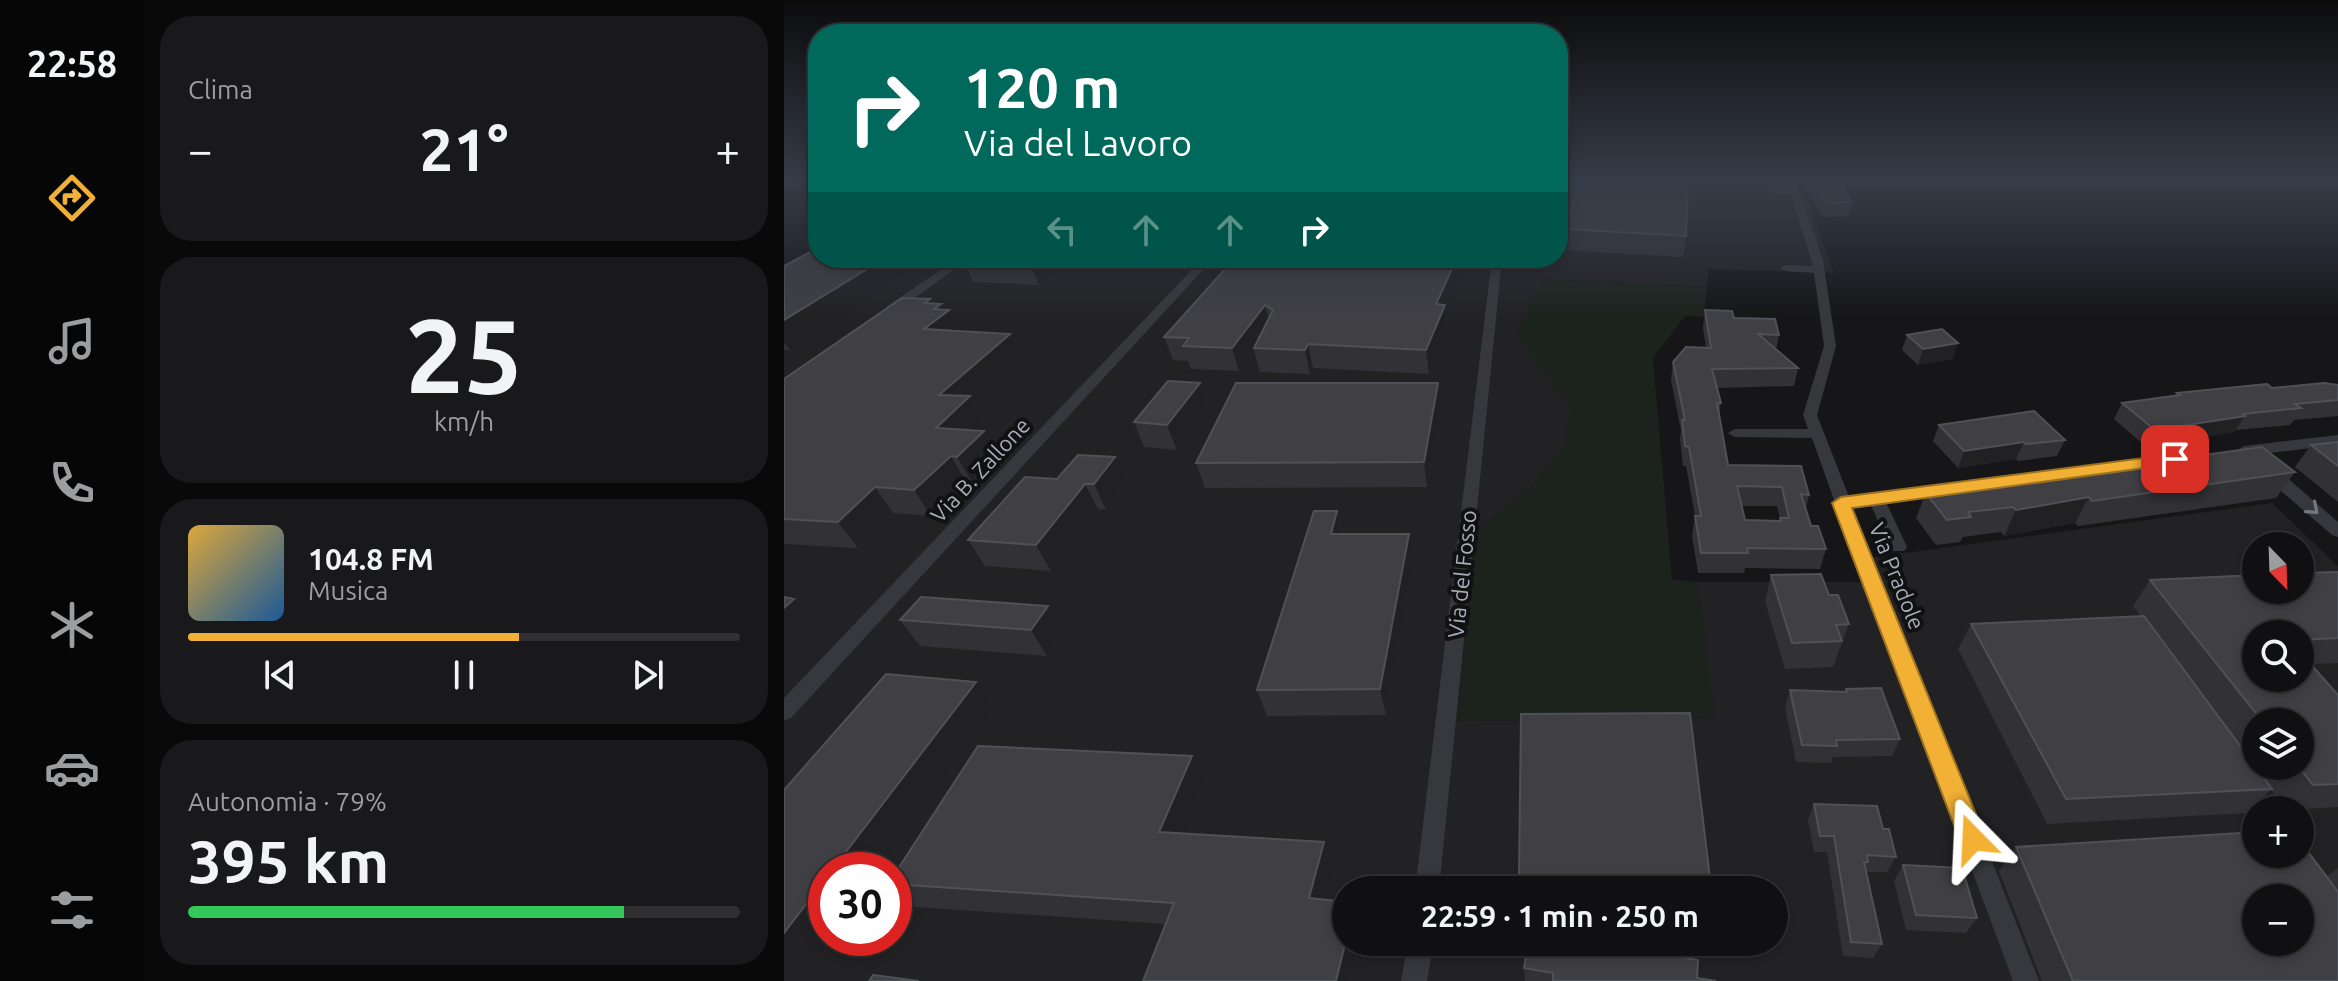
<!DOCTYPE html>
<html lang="it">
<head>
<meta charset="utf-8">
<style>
	:root { --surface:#101012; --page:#19191b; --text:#f1f3f6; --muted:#9c9d9f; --line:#303032; --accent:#f2b134 }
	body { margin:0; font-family:Ubuntu,sans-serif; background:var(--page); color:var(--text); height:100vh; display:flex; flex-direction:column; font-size:30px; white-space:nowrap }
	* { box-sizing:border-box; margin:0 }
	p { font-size:26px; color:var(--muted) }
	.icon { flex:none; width:44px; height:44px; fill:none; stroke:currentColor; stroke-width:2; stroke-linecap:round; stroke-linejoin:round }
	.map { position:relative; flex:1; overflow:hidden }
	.panel { display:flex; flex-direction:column; gap:16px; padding:16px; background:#09090a; width:640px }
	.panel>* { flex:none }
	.banner { position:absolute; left:24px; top:24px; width:760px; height:244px; border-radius:32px; box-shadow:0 4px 12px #0003,0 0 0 2px var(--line); background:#00695c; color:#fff; overflow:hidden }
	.needle { width:52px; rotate:157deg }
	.tools { position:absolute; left:1458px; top:532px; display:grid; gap:16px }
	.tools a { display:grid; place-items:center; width:72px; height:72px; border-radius:50%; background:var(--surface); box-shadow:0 4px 12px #0003,0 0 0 2px var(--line); font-size:40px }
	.speed { position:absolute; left:24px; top:852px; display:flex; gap:16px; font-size:40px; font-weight:700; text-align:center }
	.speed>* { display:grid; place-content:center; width:104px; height:104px; border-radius:50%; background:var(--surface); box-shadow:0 4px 12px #0003,0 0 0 2px var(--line); line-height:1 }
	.speed .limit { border:12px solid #d22; background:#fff; color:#111 }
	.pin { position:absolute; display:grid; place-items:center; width:68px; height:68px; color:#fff; margin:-34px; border-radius:16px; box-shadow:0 4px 12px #0006 }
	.me { position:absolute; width:88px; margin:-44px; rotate:339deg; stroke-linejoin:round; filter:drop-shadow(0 0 6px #0008) }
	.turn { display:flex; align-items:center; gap:28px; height:168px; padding:0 24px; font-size:36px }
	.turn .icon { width:104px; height:104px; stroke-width:2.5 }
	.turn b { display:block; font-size:56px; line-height:68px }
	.lanes { display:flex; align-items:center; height:76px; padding:0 24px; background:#0003; justify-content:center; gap:40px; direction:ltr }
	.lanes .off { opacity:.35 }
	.big { font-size:60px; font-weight:700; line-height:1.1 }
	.panel .tile { flex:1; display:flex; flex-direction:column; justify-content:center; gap:12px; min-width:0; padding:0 28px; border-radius:32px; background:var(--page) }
	.panel .dial { align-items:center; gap:0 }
	.dial b { font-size:104px; line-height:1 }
	.song { display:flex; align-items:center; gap:24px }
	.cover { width:96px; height:96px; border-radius:12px; background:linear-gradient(135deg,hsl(40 70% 55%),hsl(210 70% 35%)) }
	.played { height:8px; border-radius:4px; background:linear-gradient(90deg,var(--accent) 60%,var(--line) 60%) }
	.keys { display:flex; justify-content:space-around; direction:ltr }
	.heat { display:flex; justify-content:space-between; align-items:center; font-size:44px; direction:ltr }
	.charge { height:12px; border-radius:6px; background:linear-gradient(90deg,#34c759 79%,var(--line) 0) }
	.trip { position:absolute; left:548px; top:876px; width:456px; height:80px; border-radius:40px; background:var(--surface); box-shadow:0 4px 12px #0003,0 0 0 2px var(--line); font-weight:700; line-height:80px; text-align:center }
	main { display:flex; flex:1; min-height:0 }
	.dock { display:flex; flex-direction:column; width:144px; justify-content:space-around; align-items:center; background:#060607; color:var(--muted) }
	.dock .icon { width:56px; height:56px }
	.dock .on { color:var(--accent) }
	.dock b { font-size:36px; color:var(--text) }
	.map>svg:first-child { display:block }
	.built { fill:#222225; fill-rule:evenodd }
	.green { fill:#1c231d }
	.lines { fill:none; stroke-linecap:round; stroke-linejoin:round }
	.street { fill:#37383d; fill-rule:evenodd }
	.wall { fill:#323236; fill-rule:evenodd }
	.shaded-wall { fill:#212124 }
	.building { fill:#3f3f44; stroke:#4f5156; stroke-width:2; fill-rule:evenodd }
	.oneway { stroke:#757881 }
	.route { fill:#f2b134; stroke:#9d7322; stroke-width:2 }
	.labels { text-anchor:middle; stroke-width:8; stroke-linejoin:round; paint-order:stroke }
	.street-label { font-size:22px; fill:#a8adb8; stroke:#111113 }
</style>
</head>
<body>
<main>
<nav class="dock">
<b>22:58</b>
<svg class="icon on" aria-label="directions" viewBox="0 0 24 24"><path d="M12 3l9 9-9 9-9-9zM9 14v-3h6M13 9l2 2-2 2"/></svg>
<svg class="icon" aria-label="music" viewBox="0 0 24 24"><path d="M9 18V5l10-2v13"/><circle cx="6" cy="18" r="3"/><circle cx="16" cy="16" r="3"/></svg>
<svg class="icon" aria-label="phone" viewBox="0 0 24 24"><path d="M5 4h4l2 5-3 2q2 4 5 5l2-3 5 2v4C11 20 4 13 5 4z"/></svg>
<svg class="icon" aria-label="climate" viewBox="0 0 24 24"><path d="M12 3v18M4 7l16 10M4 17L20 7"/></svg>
<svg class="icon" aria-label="car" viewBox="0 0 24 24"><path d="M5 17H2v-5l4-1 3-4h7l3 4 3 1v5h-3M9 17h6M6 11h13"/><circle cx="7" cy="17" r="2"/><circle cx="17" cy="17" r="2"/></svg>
<svg class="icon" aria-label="filters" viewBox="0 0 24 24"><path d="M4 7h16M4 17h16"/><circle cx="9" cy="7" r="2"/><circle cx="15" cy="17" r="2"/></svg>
</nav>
<section class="panel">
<div class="tile"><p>Clima</p>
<div class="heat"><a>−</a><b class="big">21°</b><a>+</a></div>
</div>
<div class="tile dial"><b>25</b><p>km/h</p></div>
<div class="tile">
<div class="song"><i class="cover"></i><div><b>104.8 FM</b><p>Musica</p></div></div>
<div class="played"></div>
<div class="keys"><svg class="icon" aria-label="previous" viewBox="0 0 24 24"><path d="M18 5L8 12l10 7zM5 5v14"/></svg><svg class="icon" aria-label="pause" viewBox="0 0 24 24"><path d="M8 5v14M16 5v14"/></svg><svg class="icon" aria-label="next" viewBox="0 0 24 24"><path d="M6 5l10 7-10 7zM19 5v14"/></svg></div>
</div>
<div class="tile"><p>Autonomia · 79%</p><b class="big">395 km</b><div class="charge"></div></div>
</section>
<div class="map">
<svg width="1554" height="981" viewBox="0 0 1554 981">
	<rect width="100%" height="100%" fill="#161618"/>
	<path class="built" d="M774 181H908L1020 190 1050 273 925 269 923 287 759 279 755 368 787 407 781 444 750 484 689 533 674 721 930 718 914 582H1083L1084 558 1488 503 1554 566V981H0V290L60 258H774ZM1472 546H1516V590H1472ZM1472 634H1516V678H1472ZM1472 722H1516V766H1472ZM1472 810H1516V854H1472ZM42 870H110V938H42ZM562 890H990V942H562ZM1472 898H1516V942H1472Z"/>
	<path class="green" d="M759 279 923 287 920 317 901 316 869 358 888 580 914 582 931 718 674 721 689 533 750 484 781 443 787 407 755 368 734 334Z"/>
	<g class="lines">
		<g class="street">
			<path d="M1003 181H1012L1039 260 1052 346 1033 415 1065 497 1326 463 1334 468 1326 473 1102 502 1123 547 1120 551H1108L1105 547 1087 505 1069 507 1255 981H1229L1053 507 1049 503 1050 500 1028 438 951 437 944 433 951 429H1024L1019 415 1040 346 1030 273 1002 271 996 268 1002 265 1029 266 1007 194 988 193 983 190 988 187 1005 188Z"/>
			<path d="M174 258H186L110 313H102V307Z"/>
			<path d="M419 258H430L7 718 0 721V698Z"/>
			<path d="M708 258H718L655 890H631Z"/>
			<path d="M1554 435V445L1460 456 1452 451 1460 446Z"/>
			<path d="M1487 468 1493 469 1554 522V537L1548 535 1481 477 1479 473Z"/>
			<path d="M624 942H650L643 981H617Z"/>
		</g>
	</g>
	<g class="wall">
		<path d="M1022 181H1056L1068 202 1065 216 1040 217 1021 187Z"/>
		<path d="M781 229 902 236 899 257 780 250Z"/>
		<path d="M34 258H143L138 261 139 263 6 350H0V266Z"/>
		<path d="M288 258 255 285 189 282 179 260Z"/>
		<path d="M451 258 678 270 662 311 663 328 645 374 529 368 526 374 476 372 470 350 455 371 407 369 404 361 389 360 380 337Z"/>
		<path d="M148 303 160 310H165L176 331 226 334 238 358 189 401 200 421 190 430 200 431 214 456 188 482H182L147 516 109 513 74 548 0 544V379Z"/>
		<path d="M921 310 950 318 995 335 992 350 1014 368 1010 386 933 388 937 403 935 414 944 465 1025 495 1022 508 1027 526 1042 549 1036 569 961 568 960 573H914L908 536 911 516 902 466H899L896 439 897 431 887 380 889 362 922 348 919 328ZM957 506H993L996 518 995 521 961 520Z"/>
		<path d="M1123 335 1169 359 1134 365 1118 350Z"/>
		<path d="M416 383 424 407 393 450 360 447 350 422Z"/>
		<path d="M1554 385V416L1510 420 1506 425 1451 430 1450 432 1361 446 1330 419 1338 403 1391 396 1393 393Z"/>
		<path d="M657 407 643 487 421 488 412 463Z"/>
		<path d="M1155 425 1281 440 1273 456 1234 461 1232 459 1174 468 1149 441Z"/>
		<path d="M1554 442V502L1511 467 1527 445Z"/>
		<path d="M331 457 342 482 322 510 314 509 267 571 201 566 184 540 273 479Z"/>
		<path d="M1511 472 1492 498 1294 526 1291 523 1220 536 1217 532 1179 537 1176 542 1152 545 1132 518 1142 493Z"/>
		<path d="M553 511 559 534H625L629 560 602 715 483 716 473 690Z"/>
		<path d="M1554 572V663L1527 664 1554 695V807L1501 810 1487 790 1462 813 1263 824 1174 649 1187 624 1357 616 1349 606 1366 580ZM1472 634H1516V678ZM1472 722H1516V766H1472Z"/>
		<path d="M987 575 1045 595 1065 624 1049 667 1001 669 981 601Z"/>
		<path d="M116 620 280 632 263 656 136 646Z"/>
		<path d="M1062 689 1116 739 1108 756 1049 757 1047 763 1012 762 1001 707 1006 690 1062 692Z"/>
		<path d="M408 756 421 781 399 833 549 866 540 899 562 942H576L566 981 382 924 131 907 110 888V875Z"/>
		<path d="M1030 804 1099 829 1112 857 1103 872H1082L1098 944 1089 958 1059 956 1043 852H1030L1024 820Z"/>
		<path d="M1232 847 1543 876 1554 868V981H1258L1215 871Z"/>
		<path d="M1119 865 1193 918 1182 933 1122 930 1110 881Z"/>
		<path d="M926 878 923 890H736L735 880Z"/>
		<path d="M740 968 913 978 932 981H741Z"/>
	</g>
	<g class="shaded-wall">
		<path d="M101 258H143L138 261 139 263 6 350 0 342V320Z"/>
		<path d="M253 258H288L255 285 246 263Z"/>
		<path d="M673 258H677L678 270 662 311 663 328 645 374 642 350 652 304Z"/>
		<path d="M146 299 151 308 157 304 162 312 165 310 177 333 140 329 141 303Z"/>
		<path d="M481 305 487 328 470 348V350L455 371 448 348Z"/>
		<path d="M226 334 238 358 189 401 200 421 167 453 152 428 155 395Z"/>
		<path d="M1174 343 1169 359 1134 365 1139 349Z"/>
		<path d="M524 344 529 368 526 374 521 350Z"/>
		<path d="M416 383 424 407 393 450 383 425Z"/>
		<path d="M654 383 657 407 643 487 640 462Z"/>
		<path d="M1461 416 1450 432 1361 446 1371 430Z"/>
		<path d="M200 431 214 456 188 482 173 457Z"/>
		<path d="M1240 442 1232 459 1174 468 1180 451Z"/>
		<path d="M167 456 182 482 147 516 130 490Z"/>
		<path d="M331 457 342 482 322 510 310 484Z"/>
		<path d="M301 484 314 509 267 571 252 545Z"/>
		<path d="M91 487 109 513 74 548 54 522Z"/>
		<path d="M1305 497 1291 523 1220 536 1232 510Z"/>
		<path d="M553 511 559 537 547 534Z"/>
		<path d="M625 534 629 560 602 715 596 689Z"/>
		<path d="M10 599 33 624 0 656V608Z"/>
		<path d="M264 606 280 632 263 656 247 630Z"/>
		<path d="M192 682 211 708 94 870H48Z"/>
		<path d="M408 756 421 781 390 856 375 832Z"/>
		<path d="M540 842 549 866 535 920 525 898Z"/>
		<path d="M42 878V938H45L14 981H0V933Z"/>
		<path d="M562 942H576L566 981H552Z"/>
	</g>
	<g class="building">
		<path d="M795 181H904L902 236 781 229Z"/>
		<path d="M1028 181H1056L1068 202 1043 203Z"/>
		<path d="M34 248V258H101L0 320V266Z"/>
		<path d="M182 258H253L246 263 179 260Z"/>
		<path d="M451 258H673L652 304 661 305 642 350 524 344 521 350 470 348 489 310 481 305 448 348 399 346 405 338 380 337Z"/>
		<path d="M118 298 146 299 141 303 157 304 150 309 165 310 140 329 226 334 155 395 186 396 152 428 200 431 173 457 167 456 130 490 91 487 54 522 0 519V379Z"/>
		<path d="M921 310 948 311 950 318 991 319 995 335 974 334 1014 368 928 369 937 403H933L944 465 1017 466 1025 495 1017 494 1027 526H1034L1042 549 963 548 964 553H917L911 516H917L905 447 901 446 898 420H901L889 362 902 347 927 348ZM953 486 998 487 1005 518H996L997 521 961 520Z"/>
		<path d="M1158 329 1174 343 1139 349 1123 335Z"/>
		<path d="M384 381 416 383 383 425 350 422Z"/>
		<path d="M452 383H654L640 462 412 463Z"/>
		<path d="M1540 383 1554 385V400L1511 404 1517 408 1459 414 1461 416 1371 430 1338 403 1396 395 1393 393 1483 384 1488 388Z"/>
		<path d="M1250 411 1281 440 1242 444 1240 442 1180 451 1155 425Z"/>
		<path d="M1554 442V466L1527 445Z"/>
		<path d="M1478 447 1511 472 1308 501 1305 497 1232 510 1229 507 1184 512 1187 517 1163 520 1142 493Z"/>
		<path d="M294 455 331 457 310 484H301L252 545 184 540 241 477 273 479Z"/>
		<path d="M530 511H553L547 534H625L596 689 473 690Z"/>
		<path d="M1554 572V638L1516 640V634H1472V678H1516V652L1554 695V784L1529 785 1514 766H1516V722H1479L1366 580 1472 575V590H1516V573Z"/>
		<path d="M1037 574 1045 595H1054L1065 624 1052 625 1058 641 1008 643 987 575Z"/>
		<path d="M0 597 10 599 0 608Z"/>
		<path d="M137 597 264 606 247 630 116 620Z"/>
		<path d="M1360 616 1488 789 1282 799 1187 624Z"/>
		<path d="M102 674 192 682 48 870H42V878L0 933V790Z"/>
		<path d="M1097 688 1116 739 1052 740 1053 746 1018 745 1006 690 1063 692 1062 689Z"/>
		<path d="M906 713 926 878 735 880 737 714Z"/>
		<path d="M194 746 408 756 375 832 540 842 525 898 562 902V940L552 981H359L390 903 110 884V875Z"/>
		<path d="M1030 804 1093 806 1099 829H1105L1112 857 1083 855 1084 862H1080L1098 944 1067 942 1050 836H1036Z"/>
		<path d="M1472 832V854H1516V841L1554 892V981H1289L1232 847ZM1472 898H1516V942H1472Z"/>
		<path d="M1119 865 1178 868 1193 918 1132 915Z"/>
		<path d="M744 942H806L914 960 913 978 932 981H769V973L740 968Z"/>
		<path d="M89 975 135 981H85Z"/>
	</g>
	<defs><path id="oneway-chevron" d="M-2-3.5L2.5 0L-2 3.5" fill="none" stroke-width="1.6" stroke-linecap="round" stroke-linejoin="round" transform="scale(2)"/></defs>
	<use class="oneway" href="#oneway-chevron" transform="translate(1529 509) rotate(41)"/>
	<linearGradient id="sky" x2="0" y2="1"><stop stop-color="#0c0c0d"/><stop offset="0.57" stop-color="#363c48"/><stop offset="1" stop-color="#363c48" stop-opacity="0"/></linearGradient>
	<rect width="1554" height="319" fill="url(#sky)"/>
	<path class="route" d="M1391 454 1397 456 1400 459 1397 463 1068 508 1202 839 1198 849 1189 852 1179 849 1048 503 1057 497Z"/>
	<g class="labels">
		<g class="street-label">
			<text transform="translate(196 470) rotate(-47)" y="8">Via B. Zallone</text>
			<text transform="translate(678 574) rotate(-84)" y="8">Via del Fosso</text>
			<text transform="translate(1113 576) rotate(68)" y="8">Via Pradole</text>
		</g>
	</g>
</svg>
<div class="tools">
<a><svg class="needle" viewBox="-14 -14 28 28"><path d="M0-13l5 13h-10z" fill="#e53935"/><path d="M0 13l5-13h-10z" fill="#9c9d9f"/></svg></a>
<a><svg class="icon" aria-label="search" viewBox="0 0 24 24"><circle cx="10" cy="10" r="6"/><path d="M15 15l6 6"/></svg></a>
<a><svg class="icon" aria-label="layers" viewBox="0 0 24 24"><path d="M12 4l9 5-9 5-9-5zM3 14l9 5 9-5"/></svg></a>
<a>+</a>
<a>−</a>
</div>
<div class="speed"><div class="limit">30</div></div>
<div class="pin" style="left:1391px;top:459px;background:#d93025"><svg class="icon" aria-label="arrive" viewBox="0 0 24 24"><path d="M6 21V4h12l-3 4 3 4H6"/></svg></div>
<svg class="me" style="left:1189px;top:839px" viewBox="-20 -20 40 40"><path d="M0-17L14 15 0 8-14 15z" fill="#f2b134" stroke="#fff" stroke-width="4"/></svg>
<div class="trip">22:59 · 1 min · 250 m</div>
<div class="banner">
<div class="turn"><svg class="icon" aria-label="right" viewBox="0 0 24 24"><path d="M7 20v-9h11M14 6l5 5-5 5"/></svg><div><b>120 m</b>Via del Lavoro</div></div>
<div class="lanes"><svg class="icon off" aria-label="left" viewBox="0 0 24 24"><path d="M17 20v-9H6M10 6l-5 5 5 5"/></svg><svg class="icon off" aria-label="ahead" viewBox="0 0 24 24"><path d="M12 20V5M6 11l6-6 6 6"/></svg><svg class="icon off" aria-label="ahead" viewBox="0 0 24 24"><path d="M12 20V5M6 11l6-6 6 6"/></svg><svg class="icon" aria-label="right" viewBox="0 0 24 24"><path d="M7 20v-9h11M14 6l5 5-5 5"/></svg></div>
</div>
</div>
</main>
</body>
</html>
